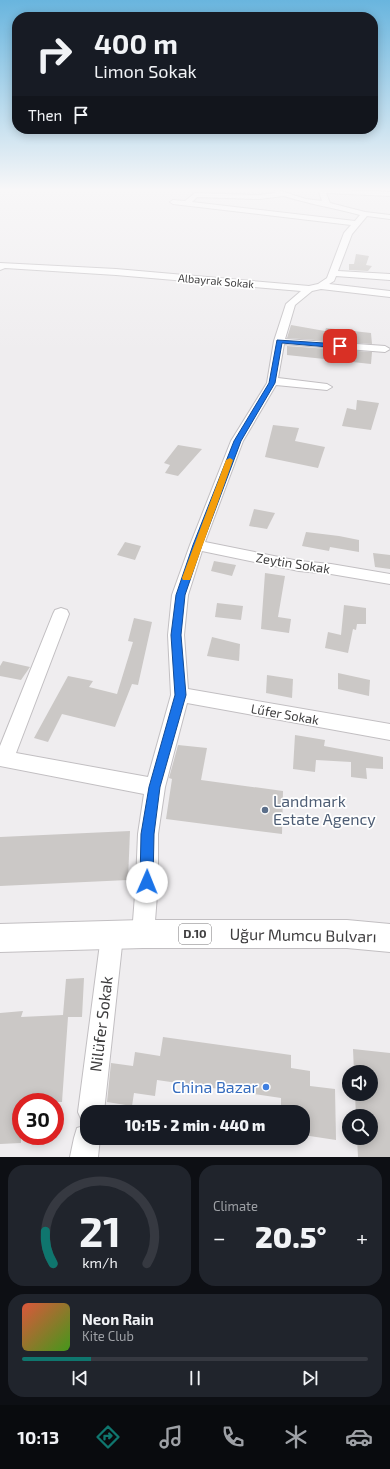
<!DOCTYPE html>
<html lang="en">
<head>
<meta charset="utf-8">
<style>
	:root { --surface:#171b24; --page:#20242c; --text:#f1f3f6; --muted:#9ea1a6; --line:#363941; --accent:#0f766e }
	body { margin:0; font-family:"Exo 2",sans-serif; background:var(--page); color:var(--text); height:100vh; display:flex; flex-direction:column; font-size:15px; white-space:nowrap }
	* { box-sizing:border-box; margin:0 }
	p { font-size:13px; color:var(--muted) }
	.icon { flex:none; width:22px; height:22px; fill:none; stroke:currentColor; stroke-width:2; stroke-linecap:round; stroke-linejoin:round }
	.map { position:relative; height:1157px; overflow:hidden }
	.details { display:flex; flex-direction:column; gap:8px; padding:8px; background:#0d0f14; flex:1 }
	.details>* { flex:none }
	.hud { position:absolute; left:12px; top:12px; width:366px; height:122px; border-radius:16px; box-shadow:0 2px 10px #0003; background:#171b24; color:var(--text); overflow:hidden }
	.fabs { position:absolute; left:342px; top:1065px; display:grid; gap:8px }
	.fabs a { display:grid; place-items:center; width:36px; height:36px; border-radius:50%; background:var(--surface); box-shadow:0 2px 10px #0003; font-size:20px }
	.speed { position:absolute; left:12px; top:1093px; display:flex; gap:8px; font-size:20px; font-weight:700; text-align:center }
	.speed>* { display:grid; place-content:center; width:52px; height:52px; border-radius:50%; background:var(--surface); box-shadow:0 2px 10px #0003; line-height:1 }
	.speed .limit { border:6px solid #d22; background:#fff; color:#111 }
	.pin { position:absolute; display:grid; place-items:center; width:34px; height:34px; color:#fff; margin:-17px; border-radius:8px; box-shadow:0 2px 6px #0006 }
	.me { position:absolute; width:44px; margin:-22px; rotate:1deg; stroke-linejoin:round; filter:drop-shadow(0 0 3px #0008) }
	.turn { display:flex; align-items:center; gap:14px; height:84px; padding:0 16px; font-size:18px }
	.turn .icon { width:52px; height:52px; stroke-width:2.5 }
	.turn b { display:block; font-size:28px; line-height:34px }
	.then { display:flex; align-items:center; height:38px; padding:0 16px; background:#0003; gap:8px; font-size:15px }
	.big { font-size:30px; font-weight:800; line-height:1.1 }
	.details .tile { flex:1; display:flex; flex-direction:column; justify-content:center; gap:6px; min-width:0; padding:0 14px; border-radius:16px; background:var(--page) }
	.details .dial { align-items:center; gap:0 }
	.dial svg { height:104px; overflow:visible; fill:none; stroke:var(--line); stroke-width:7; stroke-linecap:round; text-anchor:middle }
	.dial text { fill:var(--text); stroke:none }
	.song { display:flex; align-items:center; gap:12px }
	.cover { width:48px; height:48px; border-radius:6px; background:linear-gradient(135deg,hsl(10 70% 55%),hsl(100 70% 35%)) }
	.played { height:4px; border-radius:2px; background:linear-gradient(90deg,var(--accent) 20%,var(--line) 20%) }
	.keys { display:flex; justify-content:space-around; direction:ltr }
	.heat { display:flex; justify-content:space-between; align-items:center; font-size:22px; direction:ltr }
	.details .tiles { flex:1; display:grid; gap:8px; grid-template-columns:1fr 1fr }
	.tile:last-child { grid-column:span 2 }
	.trip { position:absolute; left:80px; top:1105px; width:230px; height:40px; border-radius:16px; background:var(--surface); box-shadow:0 2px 10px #0003; font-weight:800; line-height:40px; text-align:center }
	.tabs { display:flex; height:64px; justify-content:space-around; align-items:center; background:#090b0e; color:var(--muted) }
	.tabs .icon { width:28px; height:28px }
	.tabs .on { color:var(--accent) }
	.tabs b { font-size:18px; color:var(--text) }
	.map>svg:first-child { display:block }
	.building { fill:#cbc8c6 }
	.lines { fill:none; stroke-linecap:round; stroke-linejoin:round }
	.minor-casing { stroke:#c2bfc2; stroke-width:2 }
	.major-casing { stroke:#c2bfc2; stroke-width:2 }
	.minor { fill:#fff; fill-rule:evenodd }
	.major { fill:#fff; fill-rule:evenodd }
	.route { fill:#1a73e8; stroke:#114b97 }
	.slow { fill:#f59e0b }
	.service-dot { fill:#5c6f8a; stroke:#fff; stroke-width:1.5 }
	.shop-dot { fill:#3f7fe0; stroke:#fff; stroke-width:1.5 }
	.labels { text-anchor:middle; stroke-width:3.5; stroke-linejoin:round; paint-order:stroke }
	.far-street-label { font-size:11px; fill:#3e3d3e; stroke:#fff }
	.shield { fill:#fff; stroke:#787778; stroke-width:1 }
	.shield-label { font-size:12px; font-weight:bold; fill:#3e3d3e }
	.street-label { font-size:13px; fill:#3e3d3e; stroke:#fff }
	.near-service-label { font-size:16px; fill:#4e5e75; stroke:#fff; text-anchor:start }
	.near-street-label { font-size:16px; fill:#3e3d3e; stroke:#fff }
	.near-shop-label { font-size:16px; fill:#366cbe; stroke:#fff; text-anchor:end }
</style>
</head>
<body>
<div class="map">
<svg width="390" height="1157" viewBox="0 0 390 1157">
	<rect width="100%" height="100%" fill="#efedef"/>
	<g class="building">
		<path d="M356 254 369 256 366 265 372 266 368 271 349 270V264H354Z"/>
		<path d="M291 325 325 331 326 328 371 333 372 344 287 338Z"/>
		<path d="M287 346 372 352 371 364 287 355Z"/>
		<path d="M357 400 379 403 371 430 342 426 347 408 356 410Z"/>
		<path d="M273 425 299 428 295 441 325 447 318 468 265 457Z"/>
		<path d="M178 445 202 449 178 476 165 473 170 465 164 463Z"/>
		<path d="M254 509 275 513 267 529 249 526Z"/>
		<path d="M306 532 339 536 359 540V552L330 547 329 551 302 546Z"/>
		<path d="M125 542 141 546 135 560 117 555Z"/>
		<path d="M373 553 390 555V569L375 567Z"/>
		<path d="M214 561 236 565 232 576 211 571Z"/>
		<path d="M265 573 285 576 278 617 291 619 289 633 261 629Z"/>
		<path d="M217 603 243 606 241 620 215 617Z"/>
		<path d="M344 605 366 608V624H357L356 630 353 629 348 653 325 648 328 632 341 635Z"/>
		<path d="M134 618 152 622 138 685 132 684 115 727 62 714 48 742 34 738 68 676 93 681 89 687 117 694 133 642 128 641Z"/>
		<path d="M212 637 240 644 239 661 207 656Z"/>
		<path d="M3 661 30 667 21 680 0 676V666Z"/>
		<path d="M338 673 370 680 369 696 338 689Z"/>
		<path d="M267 675 293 679 292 698 266 693Z"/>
		<path d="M295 735 325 740 324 746 383 757V769L366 768 367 779 351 777V762L316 760 315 772 293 769Z"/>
		<path d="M178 745 207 748 201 780 283 791 282 834 166 819 172 779 169 778Z"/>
		<path d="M130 831 128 880 0 886V837Z"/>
		<path d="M84 978 82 1017H68L62 1102H21V1143L0 1144V1013L23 1011 21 1017 63 1015 66 979Z"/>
		<path d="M163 1037 291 1055V1068L310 1071V1086L335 1089 336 1140 303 1135V1112H281V1098L157 1080 155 1096 134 1093 132 1106 107 1102 111 1063 133 1066 135 1052 160 1056Z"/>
		<path d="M353 1049 390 1053V1157H358L357 1138H371V1116H356L355 1094H371V1072H354Z"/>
	</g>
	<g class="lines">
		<g class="minor-casing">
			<g id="minor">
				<path d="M318 189 390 192V196L326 193 330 203 365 212 390 215V219L367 216 352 234 338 271 390 274V280L336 276 334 281 329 284 390 291V297L321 289 312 291 295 305 285 339 385 346 390 349 385 352 284 344 278 378 327 384 332 387 327 390 276 385 243 441 205 542 299 561 331 564 390 574V584L331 574 299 571 202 551 188 595 184 635 188 689 390 724V740L187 703 165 787 158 834V882L154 934 151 942 143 945 135 942 132 934 136 882 138 834 144 794 0 766V746L53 614 55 610 61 608 67 610 69 614 16 753 148 777 171 695 168 635 172 595 190 545 231 441 267 383 274 341 286 304 301 291 116 275 5 268 0 270V263L116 269 309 286 318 284 327 278 344 233 351 225 173 204 170 202 173 200 185 201 195 193 259 195 274 193 275 191 277 190 306 199 322 201ZM284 196C309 204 335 208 360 215L355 221 192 202 197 197 259 199Z"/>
				<path d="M112 925 120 928 123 936 104 1112H87V1124L82 1121 78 1112 101 936 104 928Z"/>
				<path d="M87 1125V1138H100L98 1157H70L74 1138 77 1128Z"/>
			</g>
		</g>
		<g class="major-casing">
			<path id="major" d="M143 920H347L390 924V952L347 948H143L0 952V924Z"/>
		</g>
		<use href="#minor" class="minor"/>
		<use href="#major" class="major"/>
	</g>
	<linearGradient id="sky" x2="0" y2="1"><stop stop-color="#69b5de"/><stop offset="0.54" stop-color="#f8f7f8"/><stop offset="1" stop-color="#f8f7f8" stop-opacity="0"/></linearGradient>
	<rect width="390" height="351" fill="url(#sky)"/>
	<path class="route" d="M277 340 340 344 343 346 340 348 282 343 275 383 241 441 202 545 185 595 181 635 186 695 160 787 154 834 153 882 151 887 147 889 142 887 140 882 141 834 149 787 175 695 171 635 176 595 193 545 234 441 269 383Z"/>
	<path class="slow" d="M230 458 233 460 191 578 190 580H183L182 578 226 460Z"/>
	<circle class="service-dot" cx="265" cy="810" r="4"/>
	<circle class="shop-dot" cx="266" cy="1087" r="4"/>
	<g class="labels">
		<g class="far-street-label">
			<text transform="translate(216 281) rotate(5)" y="4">Albayrak Sokak</text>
		</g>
		<rect class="shield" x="179" y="924" width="32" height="20" rx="3"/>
		<g class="shield-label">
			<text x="195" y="938">D.10</text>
		</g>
		<g class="street-label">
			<text transform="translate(293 563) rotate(9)" y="5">Zeytin Sokak</text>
			<text transform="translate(285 714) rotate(10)" y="5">Lűfer Sokak</text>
		</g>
		<g class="near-service-label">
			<text x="273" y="807">Landmark<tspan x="273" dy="18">Estate Agency</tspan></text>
		</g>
		<g class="near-street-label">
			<text transform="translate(303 935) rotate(1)" y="6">Uğur Mumcu Bulvarı</text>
			<text transform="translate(101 1024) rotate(-83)" y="6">Nilüfer Sokak</text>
		</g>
		<g class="near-shop-label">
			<text x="258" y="1093">China Bazar</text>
		</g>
	</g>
</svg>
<div class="fabs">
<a><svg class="icon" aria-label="sound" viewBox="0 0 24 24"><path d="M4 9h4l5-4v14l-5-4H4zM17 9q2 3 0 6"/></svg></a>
<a><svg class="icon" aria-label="search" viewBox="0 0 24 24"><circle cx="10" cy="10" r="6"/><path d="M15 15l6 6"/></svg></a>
</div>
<div class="speed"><div class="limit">30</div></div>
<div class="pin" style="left:340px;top:346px;background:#d93025"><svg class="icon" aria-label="arrive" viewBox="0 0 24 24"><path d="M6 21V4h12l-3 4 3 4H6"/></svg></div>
<svg class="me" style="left:147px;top:882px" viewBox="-20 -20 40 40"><circle r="19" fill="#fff"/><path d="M0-13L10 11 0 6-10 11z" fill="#1a73e8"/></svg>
<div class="trip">10:15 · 2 min · 440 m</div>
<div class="hud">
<div class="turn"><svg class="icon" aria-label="right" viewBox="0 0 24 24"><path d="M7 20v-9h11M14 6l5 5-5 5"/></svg><div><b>400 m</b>Limon Sokak</div></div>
<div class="then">Then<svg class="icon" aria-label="arrive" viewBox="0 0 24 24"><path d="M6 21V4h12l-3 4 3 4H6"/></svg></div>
</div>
</div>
<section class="details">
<div class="tiles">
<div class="tile dial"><svg viewBox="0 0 100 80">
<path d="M14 69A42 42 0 1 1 86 69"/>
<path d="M14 69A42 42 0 0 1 8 44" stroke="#0f766e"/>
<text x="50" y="56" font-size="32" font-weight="700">21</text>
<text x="50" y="72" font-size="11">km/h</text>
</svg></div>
<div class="tile"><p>Climate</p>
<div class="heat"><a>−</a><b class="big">20.5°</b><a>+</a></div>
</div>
<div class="tile">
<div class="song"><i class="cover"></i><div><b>Neon Rain</b><p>Kite Club</p></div></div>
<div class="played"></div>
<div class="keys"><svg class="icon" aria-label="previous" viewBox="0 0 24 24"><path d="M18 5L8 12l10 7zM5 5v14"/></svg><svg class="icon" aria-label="pause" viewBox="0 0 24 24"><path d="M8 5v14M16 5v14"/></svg><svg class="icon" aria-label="next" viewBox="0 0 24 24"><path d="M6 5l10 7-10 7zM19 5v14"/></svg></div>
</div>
</div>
</section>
<nav class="tabs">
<b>10:13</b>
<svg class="icon on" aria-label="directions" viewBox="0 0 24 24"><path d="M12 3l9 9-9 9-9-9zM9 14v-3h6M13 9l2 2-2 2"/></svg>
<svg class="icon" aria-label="music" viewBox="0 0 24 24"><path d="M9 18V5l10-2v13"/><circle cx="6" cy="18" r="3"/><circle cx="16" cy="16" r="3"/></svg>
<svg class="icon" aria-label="phone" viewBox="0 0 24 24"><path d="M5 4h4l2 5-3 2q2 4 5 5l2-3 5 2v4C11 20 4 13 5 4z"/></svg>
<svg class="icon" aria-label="climate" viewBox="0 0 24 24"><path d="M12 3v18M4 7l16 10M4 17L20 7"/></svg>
<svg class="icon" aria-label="car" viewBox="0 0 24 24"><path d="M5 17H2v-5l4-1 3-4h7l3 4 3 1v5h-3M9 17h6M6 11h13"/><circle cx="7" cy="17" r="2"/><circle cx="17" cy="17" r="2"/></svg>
</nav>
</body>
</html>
